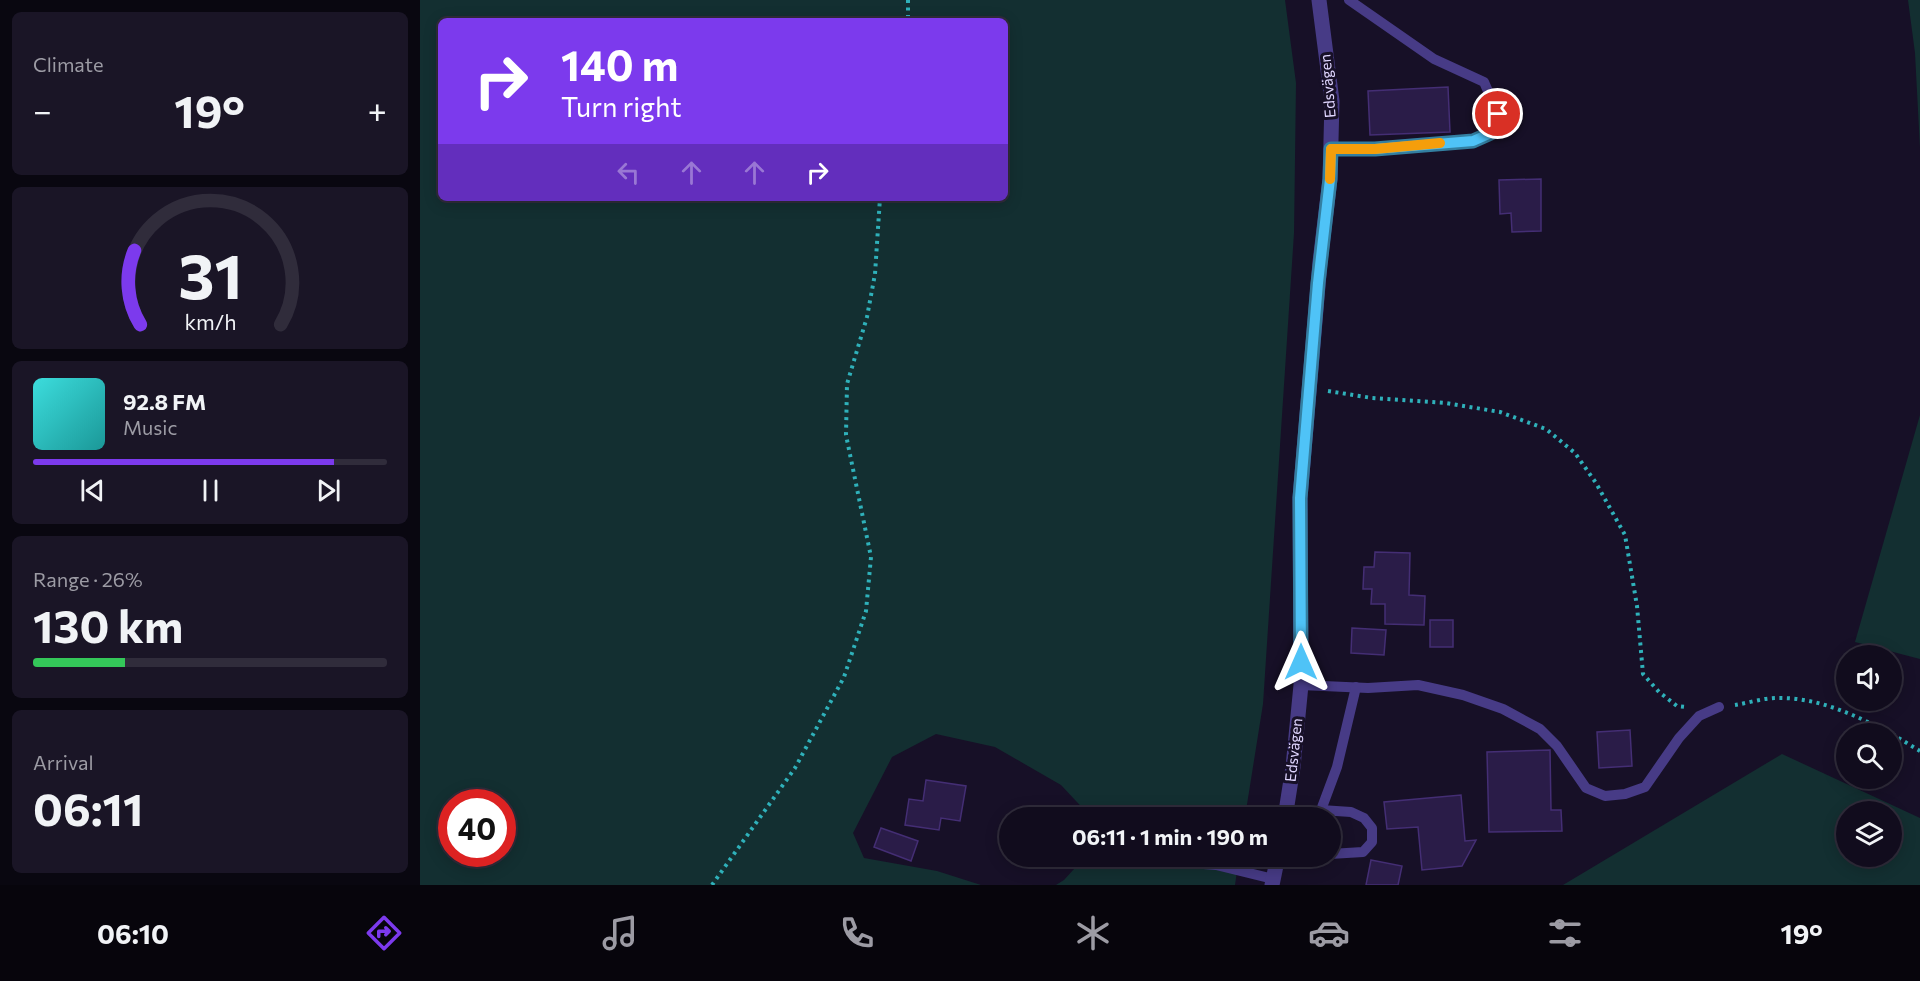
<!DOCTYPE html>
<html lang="en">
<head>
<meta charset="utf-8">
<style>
	:root { --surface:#110c1d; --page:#1a1526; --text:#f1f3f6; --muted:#9c9ba4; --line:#302c3b; --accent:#7c3aed }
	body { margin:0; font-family:Commissioner,sans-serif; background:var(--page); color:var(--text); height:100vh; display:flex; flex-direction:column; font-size:22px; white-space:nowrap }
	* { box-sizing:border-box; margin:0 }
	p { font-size:20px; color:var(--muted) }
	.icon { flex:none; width:33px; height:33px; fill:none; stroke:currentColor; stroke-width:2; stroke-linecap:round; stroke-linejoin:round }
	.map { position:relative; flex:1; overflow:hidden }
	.panel { display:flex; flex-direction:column; gap:12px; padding:12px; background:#090710; width:420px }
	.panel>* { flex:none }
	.guide { position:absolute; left:18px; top:18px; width:570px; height:183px; border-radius:9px; box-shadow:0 3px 15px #0003,0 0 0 2px var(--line); background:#7c3aed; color:#fff; overflow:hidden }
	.fabs { position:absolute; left:1416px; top:645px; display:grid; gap:12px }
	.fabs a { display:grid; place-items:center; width:66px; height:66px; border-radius:50%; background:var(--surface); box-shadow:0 3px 15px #0003,0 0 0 2px var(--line); font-size:30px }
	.speed { position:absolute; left:18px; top:789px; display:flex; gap:12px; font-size:30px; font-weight:700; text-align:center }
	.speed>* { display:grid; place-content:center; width:78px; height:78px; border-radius:50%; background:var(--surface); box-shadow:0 3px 15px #0003,0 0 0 2px var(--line); line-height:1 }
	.speed .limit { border:9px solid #d22; background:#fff; color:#111 }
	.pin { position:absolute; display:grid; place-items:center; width:51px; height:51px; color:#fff; margin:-26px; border:3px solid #fff; border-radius:50%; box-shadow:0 2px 6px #0007 }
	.me { position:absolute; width:66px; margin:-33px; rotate:0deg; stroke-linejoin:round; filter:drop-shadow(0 0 4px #0008) }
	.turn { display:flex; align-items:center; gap:21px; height:126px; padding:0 24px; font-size:27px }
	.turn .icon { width:78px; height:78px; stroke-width:2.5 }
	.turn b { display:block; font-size:42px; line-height:51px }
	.lanes { display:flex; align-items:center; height:57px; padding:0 24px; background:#0003; justify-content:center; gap:30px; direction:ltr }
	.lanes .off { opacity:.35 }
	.big { font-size:45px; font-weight:700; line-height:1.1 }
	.panel .tile { flex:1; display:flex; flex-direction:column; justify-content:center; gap:9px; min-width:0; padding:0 21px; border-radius:9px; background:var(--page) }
	.panel .dial { align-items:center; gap:0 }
	.dial svg { height:156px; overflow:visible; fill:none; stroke:var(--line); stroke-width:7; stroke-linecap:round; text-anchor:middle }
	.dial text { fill:var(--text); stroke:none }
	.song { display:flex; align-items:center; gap:18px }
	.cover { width:72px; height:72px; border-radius:9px; background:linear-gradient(135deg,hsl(180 70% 55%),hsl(180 70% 35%)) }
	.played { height:6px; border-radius:3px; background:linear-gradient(90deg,var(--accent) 85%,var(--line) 85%) }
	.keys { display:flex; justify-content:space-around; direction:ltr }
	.heat { display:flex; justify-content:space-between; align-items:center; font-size:33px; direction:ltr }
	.charge { height:9px; border-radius:4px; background:linear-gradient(90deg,#34c759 26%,var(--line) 0) }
	.trip { position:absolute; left:579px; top:807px; width:342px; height:60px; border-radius:30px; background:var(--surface); box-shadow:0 3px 15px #0003,0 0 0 2px var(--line); font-weight:700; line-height:60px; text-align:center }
	.tabs { display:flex; height:96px; justify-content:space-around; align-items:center; background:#07050c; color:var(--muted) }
	.tabs .icon { width:42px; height:42px }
	.tabs .on { color:var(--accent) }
	.tabs b { font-size:27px; color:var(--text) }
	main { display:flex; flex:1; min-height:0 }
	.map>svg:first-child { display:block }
	.green { fill:#132f31; fill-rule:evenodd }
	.building { fill:#2a1c48; stroke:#442e74; stroke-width:1.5 }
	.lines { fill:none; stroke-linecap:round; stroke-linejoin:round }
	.path { stroke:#2fb1ba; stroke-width:4; stroke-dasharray:3 4.5; stroke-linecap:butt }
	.service { stroke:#473b86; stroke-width:10 }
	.tertiary { stroke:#473b86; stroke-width:15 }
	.route-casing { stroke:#337fa1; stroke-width:15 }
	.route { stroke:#4fc3f7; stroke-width:10 }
	.slow { stroke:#f59e0b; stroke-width:10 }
	.labels { text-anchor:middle; stroke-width:6; stroke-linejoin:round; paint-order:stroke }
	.street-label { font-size:15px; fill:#e0d6ff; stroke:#171027 }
</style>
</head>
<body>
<main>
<section class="panel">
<div class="tile"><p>Climate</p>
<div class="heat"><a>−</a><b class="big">19°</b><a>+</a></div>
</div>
<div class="tile dial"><svg viewBox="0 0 100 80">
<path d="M14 69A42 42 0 1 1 86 69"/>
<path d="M14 69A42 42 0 0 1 11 31" stroke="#7c3aed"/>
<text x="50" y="56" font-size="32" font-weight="700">31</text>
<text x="50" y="72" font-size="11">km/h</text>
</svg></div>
<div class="tile">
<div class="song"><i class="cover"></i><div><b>92.8 FM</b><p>Music</p></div></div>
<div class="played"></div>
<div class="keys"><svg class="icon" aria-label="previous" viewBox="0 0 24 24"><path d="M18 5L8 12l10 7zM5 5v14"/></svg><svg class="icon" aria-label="pause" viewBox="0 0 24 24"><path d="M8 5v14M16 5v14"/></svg><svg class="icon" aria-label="next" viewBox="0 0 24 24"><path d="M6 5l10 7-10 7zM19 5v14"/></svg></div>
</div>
<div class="tile"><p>Range · 26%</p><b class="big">130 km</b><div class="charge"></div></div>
<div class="tile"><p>Arrival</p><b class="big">06:11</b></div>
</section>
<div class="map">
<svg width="1500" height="885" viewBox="0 0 1500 885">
	<rect width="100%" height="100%" fill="#171027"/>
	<g class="green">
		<path d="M0 0H865L876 83 874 233 843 704 825 817H671L641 785 575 747 516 734 472 757 433 833 444 858 517 871 561 885H0ZM21 21H585V198H21ZM32 802H82V854H32Z"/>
		<path d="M1488 0H1500V148L1495 53Z"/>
		<path d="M1500 415V659L1435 642Z"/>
		<path d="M1362 754 1500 818V885H1143ZM1426 812H1472V856H1426Z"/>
		<path d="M665 857H819L815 885H636L644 880Z"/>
	</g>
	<g class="building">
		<path d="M1028 87 1030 132 950 135 948 91Z"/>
		<path d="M1121 179V231L1092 232 1091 213 1080 214 1079 180Z"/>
		<path d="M955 552 990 553 989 595 1005 596 1004 625 965 624V604H951L952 589H943L944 567H954Z"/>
		<rect x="1010" y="620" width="23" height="27"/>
		<path d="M932 628 966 630 964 655 931 653Z"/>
		<path d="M1210 730 1212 766 1179 768 1177 732Z"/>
		<path d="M1130 750 1131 810H1141L1142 831 1069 832 1067 752Z"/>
		<path d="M506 780 546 786 540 821 521 818 519 830 485 825 489 799 503 801Z"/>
		<path d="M1041 795 1045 841 1056 840 1042 866 1002 870 998 827 967 829 964 802Z"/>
		<path d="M461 828 498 841 491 861 454 847Z"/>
		<path d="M951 860 982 866 978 885H946Z"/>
	</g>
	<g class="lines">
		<g class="path">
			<path d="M488 0V21"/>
			<path d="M908 391 952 398 1026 403 1080 412 1126 429 1155 453 1176 483 1205 535 1217 606 1223 674 1239 692 1257 706 1266 707"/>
			<path d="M1315 705C1328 703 1343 698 1357 698 1397 697 1436 715 1471 734"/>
			<path d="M1472 734 1500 751"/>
			<path d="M292 885 375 768 424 677 446 611 451 557 426 435 427 384 447 317 455 274 460 198"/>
		</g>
		<g class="service">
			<path d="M911 149H955L1053 141 1071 133 1078 114 1064 82 1014 59 929 0"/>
			<path d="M881 685 948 688 998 685 1043 695 1083 709 1120 729 1137 746 1166 788 1185 796 1205 794 1225 787 1259 738 1279 716 1299 707"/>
			<path d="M901 810 917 767 936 687"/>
			<path d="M882 818 901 810 931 812 944 818 952 828V842L943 852 910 854"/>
			<path d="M684 856 796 865 853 879"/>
		</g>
		<g class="tertiary">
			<path d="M865 818 873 767 881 685 880 498 900 262 910 179 912 101 899 0"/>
			<path d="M852 885 858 856"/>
		</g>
	</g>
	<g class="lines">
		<g class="route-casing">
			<path id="route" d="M881 662 880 498 898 283 910 179 911 149H955L1053 141 1071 133 1078 114"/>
		</g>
		<use href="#route" class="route"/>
		<path class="slow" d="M910 179 911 149H955L1020 143"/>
	</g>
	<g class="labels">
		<g class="street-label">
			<text transform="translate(908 86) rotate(-95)" y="5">Edsvägen</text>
			<text transform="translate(874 750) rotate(-84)" y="5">Edsvägen</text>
		</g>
	</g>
</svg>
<div class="fabs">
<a><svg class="icon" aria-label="sound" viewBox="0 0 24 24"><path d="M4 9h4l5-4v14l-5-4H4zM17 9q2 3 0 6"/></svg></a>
<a><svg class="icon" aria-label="search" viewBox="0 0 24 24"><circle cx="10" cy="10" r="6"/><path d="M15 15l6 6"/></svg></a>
<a><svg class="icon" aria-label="layers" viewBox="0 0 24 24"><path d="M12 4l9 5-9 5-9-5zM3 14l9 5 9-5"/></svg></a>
</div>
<div class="speed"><div class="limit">40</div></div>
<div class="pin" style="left:1078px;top:114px;background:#d93025"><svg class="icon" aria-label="arrive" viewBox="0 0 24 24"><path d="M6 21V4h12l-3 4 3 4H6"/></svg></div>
<svg class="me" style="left:881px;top:662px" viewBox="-20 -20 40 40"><path d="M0-17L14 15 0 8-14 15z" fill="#4fc3f7" stroke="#fff" stroke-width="4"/></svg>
<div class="trip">06:11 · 1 min · 190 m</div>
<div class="guide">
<div class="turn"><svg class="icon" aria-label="right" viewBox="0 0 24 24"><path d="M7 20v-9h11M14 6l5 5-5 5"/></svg><div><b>140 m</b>Turn right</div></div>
<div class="lanes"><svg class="icon off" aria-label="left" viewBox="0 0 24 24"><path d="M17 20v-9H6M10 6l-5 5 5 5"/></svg><svg class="icon off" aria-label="ahead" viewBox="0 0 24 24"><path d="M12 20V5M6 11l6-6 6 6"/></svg><svg class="icon off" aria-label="ahead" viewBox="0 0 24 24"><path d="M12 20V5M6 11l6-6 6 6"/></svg><svg class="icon" aria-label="right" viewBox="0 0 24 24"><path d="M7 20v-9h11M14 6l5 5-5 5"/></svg></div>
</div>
</div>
</main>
<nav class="tabs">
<b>06:10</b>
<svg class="icon on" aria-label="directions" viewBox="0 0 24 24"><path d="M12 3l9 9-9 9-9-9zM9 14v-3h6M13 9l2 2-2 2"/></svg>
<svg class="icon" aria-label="music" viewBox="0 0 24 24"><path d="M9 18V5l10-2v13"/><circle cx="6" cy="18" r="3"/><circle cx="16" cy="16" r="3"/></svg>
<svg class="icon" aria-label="phone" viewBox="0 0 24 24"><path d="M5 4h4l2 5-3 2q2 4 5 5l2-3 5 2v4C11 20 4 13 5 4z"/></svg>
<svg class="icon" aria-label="climate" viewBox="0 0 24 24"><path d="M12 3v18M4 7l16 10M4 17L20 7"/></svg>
<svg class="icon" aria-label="car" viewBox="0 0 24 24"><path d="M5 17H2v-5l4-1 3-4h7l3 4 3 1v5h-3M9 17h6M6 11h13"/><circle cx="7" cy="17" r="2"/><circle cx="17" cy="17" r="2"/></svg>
<svg class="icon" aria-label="filters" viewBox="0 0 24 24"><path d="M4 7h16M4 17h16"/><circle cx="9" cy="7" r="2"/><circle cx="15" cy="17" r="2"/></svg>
<b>19°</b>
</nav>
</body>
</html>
